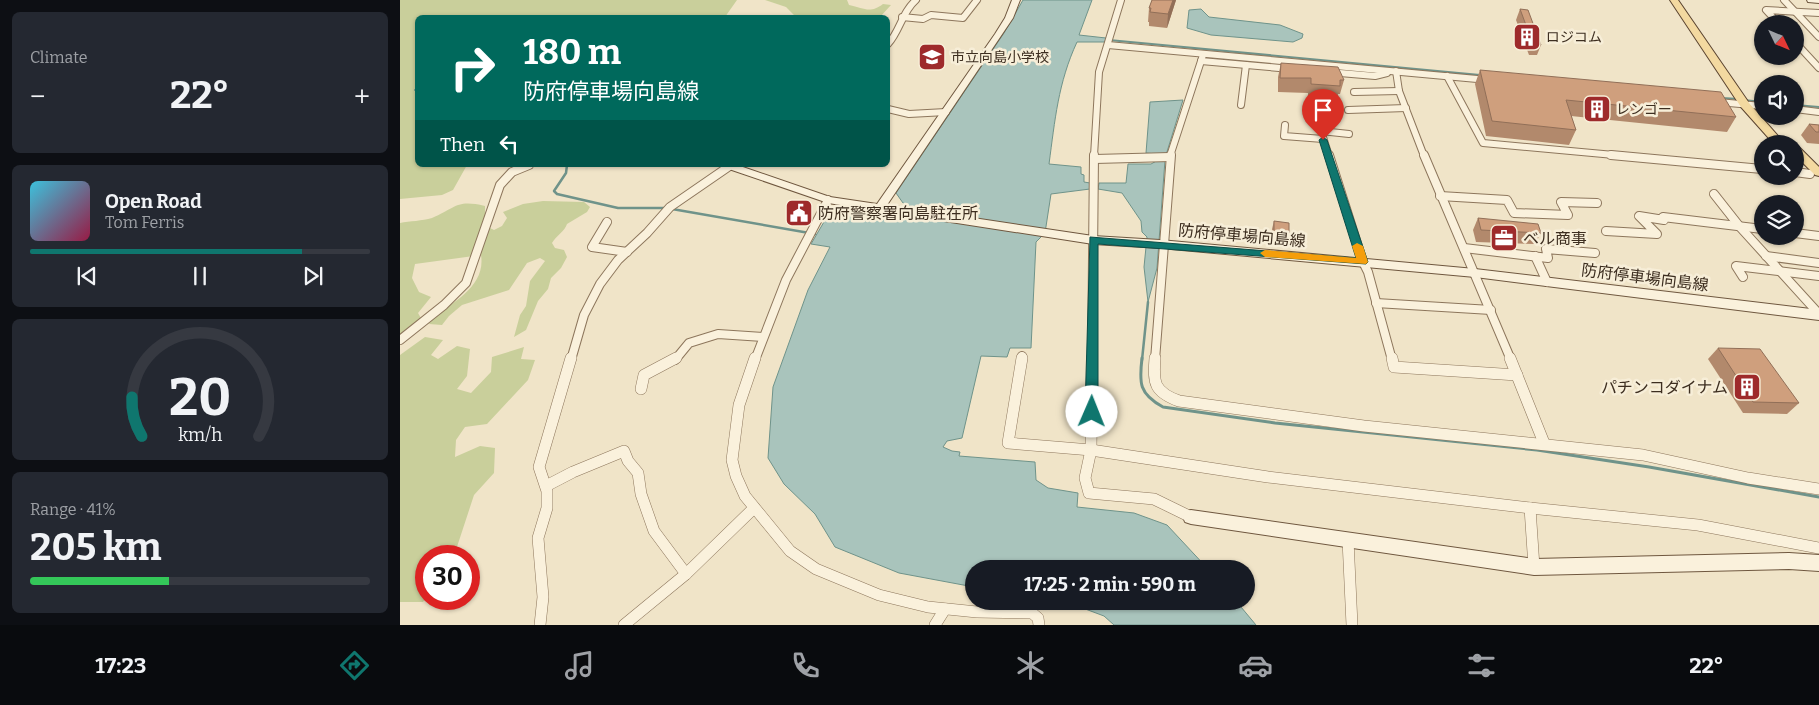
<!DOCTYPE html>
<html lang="en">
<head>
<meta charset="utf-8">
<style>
	:root { --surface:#171b24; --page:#242831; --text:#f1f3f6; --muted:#9ea1a6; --line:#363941; --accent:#0f766e }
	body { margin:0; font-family:Bitter,"Noto Sans JP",serif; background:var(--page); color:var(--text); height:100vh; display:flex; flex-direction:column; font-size:19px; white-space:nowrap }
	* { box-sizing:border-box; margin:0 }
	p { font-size:16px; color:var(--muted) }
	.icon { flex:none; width:28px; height:28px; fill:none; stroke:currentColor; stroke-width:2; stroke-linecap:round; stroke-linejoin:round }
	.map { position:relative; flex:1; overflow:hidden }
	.details { display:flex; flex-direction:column; gap:12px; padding:12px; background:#0d0f14; width:400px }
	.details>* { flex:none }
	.top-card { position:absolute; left:15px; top:15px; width:475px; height:152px; border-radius:8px; box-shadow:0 1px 4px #0004; background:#00695c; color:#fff; overflow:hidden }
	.needle { width:32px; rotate:133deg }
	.controls { position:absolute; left:1354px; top:15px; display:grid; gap:10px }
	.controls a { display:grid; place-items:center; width:50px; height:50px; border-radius:50%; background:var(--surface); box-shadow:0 1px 4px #0004; font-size:25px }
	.speed { position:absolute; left:15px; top:545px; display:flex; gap:10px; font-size:25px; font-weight:700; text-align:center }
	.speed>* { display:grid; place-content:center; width:65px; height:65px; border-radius:50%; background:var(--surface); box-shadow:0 1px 4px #0004; line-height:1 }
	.speed .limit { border:8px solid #d22; background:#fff; color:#111 }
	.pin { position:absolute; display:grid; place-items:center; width:42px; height:42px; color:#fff; margin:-51px -21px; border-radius:50% 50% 50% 0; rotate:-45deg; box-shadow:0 0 5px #0007 }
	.pin .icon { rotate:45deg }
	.me { position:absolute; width:55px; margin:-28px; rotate:1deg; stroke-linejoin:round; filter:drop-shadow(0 0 4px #0008) }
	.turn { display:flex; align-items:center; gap:18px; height:105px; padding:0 25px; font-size:22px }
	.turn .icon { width:65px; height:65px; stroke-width:2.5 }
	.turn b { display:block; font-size:35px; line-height:42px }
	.then { display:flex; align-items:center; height:48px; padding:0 25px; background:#0003; gap:10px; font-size:19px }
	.big { font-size:38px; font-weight:700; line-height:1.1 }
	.details .card { flex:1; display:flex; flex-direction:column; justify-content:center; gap:8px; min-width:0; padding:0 18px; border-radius:8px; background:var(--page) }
	.details .dial { align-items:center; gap:0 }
	.dial svg { height:130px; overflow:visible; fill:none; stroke:var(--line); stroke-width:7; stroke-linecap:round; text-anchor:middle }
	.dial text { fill:var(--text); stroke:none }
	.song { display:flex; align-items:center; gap:15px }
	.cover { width:60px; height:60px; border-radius:8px; background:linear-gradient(135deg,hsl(190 70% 55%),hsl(340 70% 35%)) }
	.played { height:5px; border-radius:2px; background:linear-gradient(90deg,var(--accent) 80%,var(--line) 80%) }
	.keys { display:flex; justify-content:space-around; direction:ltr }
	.heat { display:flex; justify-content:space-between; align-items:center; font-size:28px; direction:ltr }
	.charge { height:8px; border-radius:4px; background:linear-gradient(90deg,#34c759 41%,var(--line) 0) }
	.trip { position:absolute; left:565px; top:560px; width:290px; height:50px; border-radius:25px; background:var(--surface); box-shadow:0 1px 4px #0004; font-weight:700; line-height:50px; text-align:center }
	.tab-bar { display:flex; height:80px; justify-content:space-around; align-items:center; background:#090b0e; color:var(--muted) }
	.tab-bar .icon { width:35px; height:35px }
	.tab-bar .selected { color:var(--accent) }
	.tab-bar b { font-size:22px; color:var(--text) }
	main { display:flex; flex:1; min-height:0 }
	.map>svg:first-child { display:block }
	.green { fill:#c9cf9b }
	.water { fill:#a9c4bc; stroke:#6f938a }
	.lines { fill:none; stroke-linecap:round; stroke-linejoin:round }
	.stream-far2 { stroke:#6f938a; stroke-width:2 }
	.stream-far1 { stroke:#6f938a; stroke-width:2.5 }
	.stream { stroke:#6f938a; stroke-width:3 }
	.street-far2-casing { stroke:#8d765c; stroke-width:8 }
	.street-far1-casing { stroke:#8d765c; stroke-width:10 }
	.street-casing { stroke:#8d765c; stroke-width:12 }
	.secondary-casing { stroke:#6f573f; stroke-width:2 }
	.primary-casing { stroke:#5b4430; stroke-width:2 }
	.street-far2 { stroke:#faf1dc; stroke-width:6 }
	.street-far1 { stroke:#faf1dc; stroke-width:8 }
	.street { stroke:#faf1dc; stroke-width:11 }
	.secondary { fill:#faf1dc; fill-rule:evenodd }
	.primary { fill:#f3d9a0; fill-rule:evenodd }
	.wall { fill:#b2896c }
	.shaded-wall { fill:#916f58 }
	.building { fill:#cf9f7d; stroke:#916f58 }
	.route { fill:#0f766e; stroke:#0a4d48 }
	.slow { fill:#f59e0b }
	.labels { text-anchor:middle; stroke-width:5; stroke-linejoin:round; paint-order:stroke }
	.far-poi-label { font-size:14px; fill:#3d2e20; stroke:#f7eed8; text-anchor:start }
	.poi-label { font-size:16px; fill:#3d2e20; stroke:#f7eed8; text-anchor:start }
	.street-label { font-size:16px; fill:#3d2e20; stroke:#f7eed8 }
</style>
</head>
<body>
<main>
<section class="details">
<div class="card"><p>Climate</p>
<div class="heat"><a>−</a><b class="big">22°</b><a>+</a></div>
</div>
<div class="card">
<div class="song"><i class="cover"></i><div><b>Open Road</b><p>Tom Ferris</p></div></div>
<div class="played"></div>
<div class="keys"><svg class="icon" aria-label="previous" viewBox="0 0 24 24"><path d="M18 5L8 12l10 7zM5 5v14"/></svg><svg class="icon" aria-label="pause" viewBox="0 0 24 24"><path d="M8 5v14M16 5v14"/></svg><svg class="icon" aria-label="next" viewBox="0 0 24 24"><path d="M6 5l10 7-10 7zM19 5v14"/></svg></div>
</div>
<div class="card dial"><svg viewBox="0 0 100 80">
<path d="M14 69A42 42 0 1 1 86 69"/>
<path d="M14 69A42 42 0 0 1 8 45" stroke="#0f766e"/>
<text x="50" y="56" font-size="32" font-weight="700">20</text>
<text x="50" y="72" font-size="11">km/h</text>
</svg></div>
<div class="card"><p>Range · 41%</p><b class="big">205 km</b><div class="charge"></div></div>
</section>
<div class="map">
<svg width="1419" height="625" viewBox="0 0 1419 625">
	<rect width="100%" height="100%" fill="#f0e4c8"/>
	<g class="green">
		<path d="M0 0H337L325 17 18 18V165H67L53 190 42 195 0 199Z"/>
		<path d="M365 0H447L449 5C464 8 470 14 483 4L491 5 480 17 397 18 386 7Z"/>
		<path d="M143 201 184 202 190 207 187 212 167 224C165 231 156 236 152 243L155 248 164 250 167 257 161 268 151 278 148 289 138 301 126 330 114 337 120 315 126 306 130 281 145 261 140 258 127 263 109 290 62 305 49 316 42 325 29 324 33 317C54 302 86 286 81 255L15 264 12 278 19 292 31 297 18 313 22 320 0 335V223C10 221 22 221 32 218 56 208 56 199 85 206V213L92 216 88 227 94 230 102 226 107 218 103 212 123 204Z"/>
		<path d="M25 337 43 340 31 355 38 359 57 346 70 349 67 376 57 389 71 393 91 372 92 357 124 347 121 359 135 360 128 380 87 424 65 427 56 440 55 457 80 446 95 448 94 473 74 495 54 556H26V598L23 602H0V355Z"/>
	</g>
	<g class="water">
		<path d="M623 0H692L679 35 706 38 705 42H677C658 83 655 120 649 164L681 167V174L684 175V182L690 183V189L651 194 645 233 636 242 631 348H610L607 357 581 356 562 438 547 441 543 447 552 451 560 452 559 456 635 462 636 480 648 488 678 493 677 507 734 513 767 525 808 569H574V587L499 573 435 547 415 514 384 484 368 458 373 387 408 290 430 247 411 244 431 210 480 216 506 215 512 207 503 203 496 193 604 33Z"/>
		<path d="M801 9 809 17 880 25 903 34 902 38 893 42 811 35 787 28 789 10Z"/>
		<path d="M783 100 766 155 746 153 750 102Z"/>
		<path d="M760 159 765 160 757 268 748 302 744 267 747 237 742 232 741 221 722 193 698 189 699 183H726L728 164H751Z"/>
		<path d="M664 601H836L856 625H714L704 616Z"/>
	</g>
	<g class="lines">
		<g class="stream-far2">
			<path d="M709 40 1080 75"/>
			<path d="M15 90H18"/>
			<path d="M1322 98 1339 99"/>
			<path d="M1344 100 1362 102"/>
			<path d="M1395 105 1419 107"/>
		</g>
		<g class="stream-far1">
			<path d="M167 165 166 173 154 191 157 194 218 208H267"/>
			<path d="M272 209 415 234"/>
			<path d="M742 360 748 302"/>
		</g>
		<path class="stream" d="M742 358C739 383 739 394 763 407L875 423 1137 450 1249 467 1419 497"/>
		<g class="street-far2-casing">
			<g id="street-far2">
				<path d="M1384 0 1419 37"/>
				<path d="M502 17 523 19 531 15 563 18 577 0"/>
				<path d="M1379 24 1366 10 1419 13"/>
				<path d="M1395 42 1419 68"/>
				<path d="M488 44C500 31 502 12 516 0"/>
				<path d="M708 45 1088 80"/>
				<path d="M801 61 891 69"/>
				<path d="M996 71 999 91 1024 156"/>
				<path d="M928 72 975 76 987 73"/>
				<path d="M1047 76 1083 143 1225 156"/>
				<path d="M954 92 999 91"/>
				<path d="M1318 102 1362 106"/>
				<path d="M841 105 846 65"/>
				<path d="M488 109 509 114 546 112"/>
				<path d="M1395 109 1419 112"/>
				<path d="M948 110 1006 108"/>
				<path d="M885 125 884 136 923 139"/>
				<path d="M694 156 699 72 721 0"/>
				<path d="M770 156 803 55"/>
				<path d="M929 156 921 131 949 134"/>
			</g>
		</g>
		<g class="street-far1-casing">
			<g id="street-far1">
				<path d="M929 155 963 262 968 272 992 360"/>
				<path d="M1024 155 1111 360"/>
				<path d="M1211 155 1362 169"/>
				<path d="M695 159 770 157"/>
				<path d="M1395 172 1410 174"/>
				<path d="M1314 194 1340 227 1419 314"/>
				<path d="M1040 196 1107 200 1114 213 1168 215 1161 202 1197 203"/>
				<path d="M207 222 192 247 227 252"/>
				<path d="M1206 231 1257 234 1239 216 1264 220 1263 217 1362 229"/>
				<path d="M1395 233 1419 236"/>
				<path d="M1064 248 1148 258 1146 249 1195 253"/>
				<path d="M1135 256 1147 282"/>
				<path d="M1366 256 1419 263"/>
				<path d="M1343 277 1336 266 1419 276"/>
				<path d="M976 303 1091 310"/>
				<path d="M0 340 44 305 66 283 100 185 112 172 129 165"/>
				<path d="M171 360 184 315 200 284 218 260 247 233 270 207 331 165"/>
				<path d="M275 360 289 343 318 334 363 337"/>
				<path d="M355 360 386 280 428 200"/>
				<path d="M621 360 622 356"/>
				<path d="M692 360 694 155"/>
				<path d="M755 360 771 155"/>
			</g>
		</g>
		<g class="street-casing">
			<g id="street">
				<path d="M355 358 339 405 332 460 336 476 345 496 390 551 416 569 479 595 528 607 577 612 632 613 638 618 639 625"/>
				<path d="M622 358 608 443 691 450 868 477 1130 508 1298 525 1419 548"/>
				<path d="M692 358 691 450 685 478 689 493 754 499 791 517"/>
				<path d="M755 358C753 383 754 392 779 401L964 426 1243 455 1348 478 1419 489"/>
				<path d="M992 358 994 367 1117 375"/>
				<path d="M1110 358 1144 443"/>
				<path d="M241 389 244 375 276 358"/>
				<path d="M146 486 173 472 224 451 228 461 238 473 241 494 254 531 286 574"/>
				<path d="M1130 508 1134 567"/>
				<path d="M948 540 952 625"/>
				<path d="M140 625 143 597 138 538 147 508V491L139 467 171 358"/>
				<path d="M224 625 286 574 354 508"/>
				<path d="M535 625 545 609"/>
			</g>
		</g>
		<g class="secondary-casing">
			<g id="secondary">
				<path d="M612 0H620L613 18 487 205 693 236 760 240 1075 269 1419 310V320L1075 277 760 248 693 244 428 203 326 168 325 166 337 165 430 197 477 204 595 34 605 18Z"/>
				<path d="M1407 0H1419V3L1408 2Z"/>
				<path d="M791 510 1134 559 1389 553 1419 555V571L1389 569 1134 575 791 524 785 522 783 517 785 512Z"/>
			</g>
		</g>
		<g class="primary-casing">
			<g id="primary">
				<path d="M1270 0H1278L1349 103 1385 144H1374L1341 107Z"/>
				<path d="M1395 146 1399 147 1419 167V176L1415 175 1395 155Z"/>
			</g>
		</g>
		<use href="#street-far2" class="street-far2"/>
		<use href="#street-far1" class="street-far1"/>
		<use href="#street" class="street"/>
		<use href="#secondary" class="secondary"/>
		<use href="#primary" class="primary"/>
	</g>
	<g class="wall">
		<path d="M752 0H776L767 28 749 26V22H748L749 8Z"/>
		<path d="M1120 9 1141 45 1137 55H1129L1116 20Z"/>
		<path d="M881 63 944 80 940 94H938L937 101 908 98V93L878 92V77Z"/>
		<path d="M1080 70 1336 117 1327 132 1171 116 1176 130 1169 145 1086 136 1075 84Z"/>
		<path d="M1409 124 1419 125V144L1407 143 1401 135Z"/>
		<path d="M1078 218 1141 233 1135 244 1076 242 1073 230Z"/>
		<path d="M874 221 889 238 887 246 873 245 872 229Z"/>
		<path d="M1318 348 1399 403 1387 414 1343 413 1308 359Z"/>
	</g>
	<path class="shaded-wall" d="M773 0H776L767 28 768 14Z"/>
	<g class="building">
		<path d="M752 0H773L768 14 750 12 751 8H749Z"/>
		<path d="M1120 9 1128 10 1141 45 1133 44Z"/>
		<path d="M881 63 938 67 944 80H940V86L911 84V78H880Z"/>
		<path d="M1080 70 1321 92 1336 117 1166 100 1176 130 1092 121Z"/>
		<path d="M1409 124 1419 125V132H1416Z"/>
		<path d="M1078 218 1138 224 1141 233 1081 230Z"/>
		<path d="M874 221 889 223V238L874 237Z"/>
		<path d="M1318 348 1360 349 1399 403 1353 402Z"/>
	</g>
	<path class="route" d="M923 137 927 140 968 262 966 264 698 244V412L696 415 692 417 687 415 685 412 690 237 956 258 919 140Z"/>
	<path class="slow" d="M957 243 963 246 968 262 966 264 865 257 860 253 865 250 956 258 952 246Z"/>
	<defs>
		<g id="building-square" transform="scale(1.4375)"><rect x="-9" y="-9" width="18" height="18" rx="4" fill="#9e2a2b" stroke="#f7eed8"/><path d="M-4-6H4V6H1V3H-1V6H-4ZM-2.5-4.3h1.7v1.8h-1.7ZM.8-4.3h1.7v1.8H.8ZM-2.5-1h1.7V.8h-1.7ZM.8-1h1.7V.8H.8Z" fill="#fff"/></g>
		<g id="school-square" transform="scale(1.4375)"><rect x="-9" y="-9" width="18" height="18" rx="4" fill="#9e2a2b" stroke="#f7eed8"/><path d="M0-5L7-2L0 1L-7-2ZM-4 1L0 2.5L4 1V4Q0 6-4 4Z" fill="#fff"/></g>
		<g id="civic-square" transform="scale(1.4375)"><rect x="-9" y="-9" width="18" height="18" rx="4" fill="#9e2a2b" stroke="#f7eed8"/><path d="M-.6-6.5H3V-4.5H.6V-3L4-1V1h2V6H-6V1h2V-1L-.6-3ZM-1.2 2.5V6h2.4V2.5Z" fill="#fff"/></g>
		<g id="office-square" transform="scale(1.4375)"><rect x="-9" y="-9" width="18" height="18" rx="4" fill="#9e2a2b" stroke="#f7eed8"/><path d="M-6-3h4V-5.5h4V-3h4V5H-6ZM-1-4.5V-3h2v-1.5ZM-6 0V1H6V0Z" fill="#fff"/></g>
	</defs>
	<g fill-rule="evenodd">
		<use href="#building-square" x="1127" y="37"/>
		<use href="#school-square" x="532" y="57"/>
		<use href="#building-square" x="1197" y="109"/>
		<use href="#civic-square" x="399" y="213"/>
		<use href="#office-square" x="1104" y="238"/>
		<use href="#building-square" x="1347" y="387"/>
	</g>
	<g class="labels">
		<g class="far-poi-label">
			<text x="1146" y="42">ロジコム</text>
			<text x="551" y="62">市立向島小学校</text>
			<text x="1216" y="114">レンゴー</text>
		</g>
		<g class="poi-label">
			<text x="418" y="219">防府警察署向島駐在所</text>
			<text x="1123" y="244">ベル商事</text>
			<text x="1328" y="393" text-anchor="end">パチンコダイナム</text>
		</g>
		<g class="street-label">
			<text transform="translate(842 235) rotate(5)" y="6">防府停車場向島線</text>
			<text transform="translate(1245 277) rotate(7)" y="6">防府停車場向島線</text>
		</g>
	</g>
</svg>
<div class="controls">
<a><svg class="needle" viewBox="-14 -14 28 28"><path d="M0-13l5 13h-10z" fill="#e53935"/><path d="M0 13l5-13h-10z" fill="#9ea1a6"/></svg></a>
<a><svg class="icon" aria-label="sound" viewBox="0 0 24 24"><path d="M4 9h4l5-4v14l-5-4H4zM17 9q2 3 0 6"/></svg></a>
<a><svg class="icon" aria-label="search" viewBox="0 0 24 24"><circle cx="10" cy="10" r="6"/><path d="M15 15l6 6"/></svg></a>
<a><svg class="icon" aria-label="layers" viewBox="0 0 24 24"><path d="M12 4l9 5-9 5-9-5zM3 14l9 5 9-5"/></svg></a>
</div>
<div class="speed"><div class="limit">30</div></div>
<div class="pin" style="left:923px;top:140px;background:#d93025"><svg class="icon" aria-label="arrive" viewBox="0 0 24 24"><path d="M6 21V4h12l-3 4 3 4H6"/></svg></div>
<svg class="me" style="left:692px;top:412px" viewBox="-20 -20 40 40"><circle r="19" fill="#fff"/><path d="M0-13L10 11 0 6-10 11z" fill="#0f766e"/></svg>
<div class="trip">17:25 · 2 min · 590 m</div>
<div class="top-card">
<div class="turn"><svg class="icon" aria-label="right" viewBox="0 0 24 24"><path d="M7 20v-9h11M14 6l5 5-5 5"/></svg><div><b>180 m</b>防府停車場向島線</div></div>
<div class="then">Then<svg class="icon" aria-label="left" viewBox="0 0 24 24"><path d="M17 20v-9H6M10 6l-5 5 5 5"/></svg></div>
</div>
</div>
</main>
<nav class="tab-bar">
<b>17:23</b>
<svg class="icon selected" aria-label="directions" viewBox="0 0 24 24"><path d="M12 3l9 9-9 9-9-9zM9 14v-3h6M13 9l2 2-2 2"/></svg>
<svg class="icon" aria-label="music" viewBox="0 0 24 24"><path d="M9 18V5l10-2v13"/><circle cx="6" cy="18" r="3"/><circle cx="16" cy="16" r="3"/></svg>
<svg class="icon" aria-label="phone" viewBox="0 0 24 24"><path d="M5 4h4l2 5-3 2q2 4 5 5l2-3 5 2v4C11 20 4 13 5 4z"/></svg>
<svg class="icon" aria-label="climate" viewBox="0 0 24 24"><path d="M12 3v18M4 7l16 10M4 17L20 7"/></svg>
<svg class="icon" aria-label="car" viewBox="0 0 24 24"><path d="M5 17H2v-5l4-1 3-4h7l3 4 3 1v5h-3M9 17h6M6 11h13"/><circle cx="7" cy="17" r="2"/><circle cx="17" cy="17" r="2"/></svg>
<svg class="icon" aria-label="filters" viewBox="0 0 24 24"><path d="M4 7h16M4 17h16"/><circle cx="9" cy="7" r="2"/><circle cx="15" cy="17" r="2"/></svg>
<b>22°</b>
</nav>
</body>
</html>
